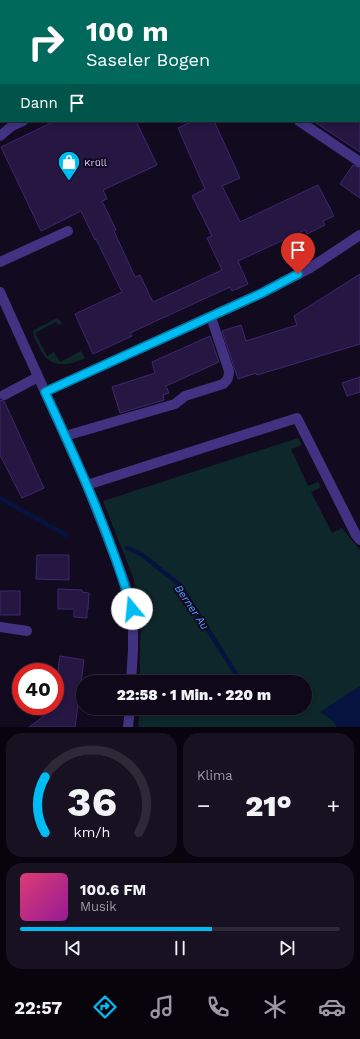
<!DOCTYPE html>
<html lang="de">
<head>
<meta charset="utf-8">
<style>
	:root { --surface:#0e0818; --page:#171121; --text:#f1f3f6; --muted:#9b9aa2; --line:#2e2937; --accent:#00bcf5 }
	body { margin:0; font-family:"Work Sans",sans-serif; background:var(--page); color:var(--text); height:100vh; display:flex; flex-direction:column; font-size:15px; white-space:nowrap }
	* { box-sizing:border-box; margin:0 }
	p { font-size:13px; color:var(--muted) }
	.icon { flex:none; width:22px; height:22px; fill:none; stroke:currentColor; stroke-width:2; stroke-linecap:round; stroke-linejoin:round }
	.map { position:relative; height:727px; overflow:hidden }
	.sheet { display:flex; flex-direction:column; gap:6px; padding:6px; background:#08040d; flex:1 }
	.sheet>* { flex:none }
	.top-card { position:absolute; left:0px; top:0px; width:360px; height:122px; box-shadow:0 2px 6px #0003,0 0 0 1px var(--line); background:#00695c; color:#fff; overflow:hidden }
	.speed { position:absolute; left:12px; top:663px; display:flex; gap:8px; font-size:20px; font-weight:700; text-align:center }
	.speed>* { display:grid; place-content:center; width:52px; height:52px; border-radius:50%; background:var(--surface); box-shadow:0 2px 6px #0003,0 0 0 1px var(--line); line-height:1 }
	.speed .limit { border:6px solid #d22; background:#fff; color:#111 }
	.pin { position:absolute; display:grid; place-items:center; width:34px; height:34px; color:#fff; margin:-41px -17px; border-radius:50% 50% 50% 0; rotate:-45deg; box-shadow:0 0 4px #0007 }
	.pin .icon { rotate:45deg }
	.me { position:absolute; width:44px; margin:-22px; rotate:343deg; stroke-linejoin:round; filter:drop-shadow(0 0 3px #0008) }
	.turn { display:flex; align-items:center; gap:14px; height:84px; padding:0 20px; font-size:18px }
	.turn .icon { width:52px; height:52px; stroke-width:2.5 }
	.turn b { display:block; font-size:28px; line-height:34px }
	.then { display:flex; align-items:center; height:38px; padding:0 20px; background:#0003; gap:8px; font-size:15px }
	.big { font-size:30px; font-weight:800; line-height:1.1 }
	.sheet .card { flex:1; display:flex; flex-direction:column; justify-content:center; gap:6px; min-width:0; padding:0 14px; border-radius:16px; background:var(--page) }
	.sheet .dial { align-items:center; gap:0 }
	.dial svg { height:104px; overflow:visible; fill:none; stroke:var(--line); stroke-width:7; stroke-linecap:round; text-anchor:middle }
	.dial text { fill:var(--text); stroke:none }
	.song { display:flex; align-items:center; gap:12px }
	.cover { width:48px; height:48px; border-radius:6px; background:linear-gradient(135deg,hsl(340 70% 55%),hsl(300 70% 35%)) }
	.played { height:4px; border-radius:2px; background:linear-gradient(90deg,var(--accent) 60%,var(--line) 60%) }
	.keys { display:flex; justify-content:space-around; direction:ltr }
	.heat { display:flex; justify-content:space-between; align-items:center; font-size:22px; direction:ltr }
	.sheet .tiles { flex:1; display:grid; gap:6px; grid-template-columns:1fr 1fr }
	.card:last-child { grid-column:span 2 }
	.trip { position:absolute; left:76px; top:675px; width:236px; height:40px; border-radius:20px; background:var(--surface); box-shadow:0 2px 6px #0003,0 0 0 1px var(--line); font-weight:800; line-height:40px; text-align:center }
	.dock { display:flex; height:64px; justify-content:space-around; align-items:center; background:#06030a; color:var(--muted) }
	.dock .icon { width:28px; height:28px }
	.dock .current { color:var(--accent) }
	.dock b { font-size:18px; color:var(--text) }
	.map>svg:first-child { display:block }
	.green { fill:#0e272a }
	.water { fill:#06133e }
	.lines { fill:none; stroke-linecap:round; stroke-linejoin:round }
	.stream { stroke:#06133e; stroke-width:4.5 }
	.building { fill:#251642; stroke:#3f2770 }
	.minor { stroke:#413382; stroke-width:10 }
	.route-casing { stroke:#007a9f; stroke-width:10 }
	.route { stroke:#00bcf5; stroke-width:7 }
	.labels { text-anchor:middle; stroke-width:4; stroke-linejoin:round; paint-order:stroke }
	.poi-label { font-size:10px; fill:#d7caff; stroke:#120b20; text-anchor:start }
	.water-label { font-size:11px; font-style:italic; fill:#589bff; stroke:#120b20 }
</style>
</head>
<body>
<div class="map">
<svg width="360" height="727" viewBox="0 0 360 727">
	<rect width="100%" height="100%" fill="#120b20"/>
	<g class="green">
		<path d="M57 318 62 323 58 325 56 322 35 333 47 356 54 352 60 362 81 351 85 358C64 368 48 368 38 345 35 339 32 335 34 330Z"/>
		<path d="M298 438 302 445 291 449 308 486 318 482 321 487 311 492 332 533 342 528 360 550V727H138L140 708H305V682H140V643L142 617 133 577 103 501Z"/>
	</g>
	<path class="water" d="M360 686V727H337L332 720 320 712Z"/>
	<g class="lines">
		<g class="stream">
			<path d="M0 498 66 535"/>
			<path d="M127 548 141 554 180 585 241 682"/>
		</g>
	</g>
	<g class="building">
		<path d="M55 121H136L157 165 103 190 107 199 102 201 116 230 114 231 135 277 140 275 153 302 222 270 207 238 212 236 192 196 205 189 178 128 193 121H214L240 178 222 186 240 222 318 185 334 216 323 221 325 225 307 234 305 230 238 261 248 284 232 291 230 287 130 333 132 336 93 354 75 314 122 292 96 239 95 240 81 211 41 231 1 147Z"/>
		<path d="M313 121H360V152Z"/>
		<path d="M353 165 360 168V198L340 184Z"/>
		<path d="M360 274V344L257 375 256 373 238 379 222 331 241 325 246 341 297 325 294 316Z"/>
		<path d="M210 336 219 362 166 386 169 393 163 395 164 400 120 413 112 387 155 373 152 362Z"/>
		<path d="M360 377V392L347 396 342 383Z"/>
		<path d="M0 400 4 401 44 488 22 498 0 455Z"/>
		<path d="M37 555H69V580L36 579Z"/>
		<path d="M58 589 82 590V592L89 593 88 609H87V618L74 617V609H58Z"/>
		<rect x="0" y="591" width="20" height="24"/>
		<path d="M60 656 84 660 75 727H29L43 717 44 706H55V690Z"/>
	</g>
	<g class="lines">
		<g class="minor">
			<path d="M242 1V0"/>
			<path d="M342 1V0"/>
			<path d="M299 121 360 162"/>
			<path d="M0 136 12 126 23 121"/>
			<path d="M0 262 68 231"/>
			<path d="M0 292 87 485 122 575 133 609V650L131 682"/>
			<path d="M45 392 262 293 310 268 360 235"/>
			<path d="M4 395 38 377"/>
			<path d="M65 436 175 404 185 396 223 384C228 380 229 377 229 371L211 317"/>
			<path d="M87 485 297 418 356 535 360 540"/>
			<path d="M0 627 27 631"/>
			<path d="M128 727 130 708"/>
		</g>
	</g>
	<g class="lines">
		<g class="route-casing">
			<path id="route" d="M132 609C110 534 78 463 45 392L262 293 298 274"/>
		</g>
		<use href="#route" class="route"/>
	</g>
	<defs>
		<g id="shop-pin" transform="scale(1.15)"><path d="M0 17L-7.5 6A9.5 9.5 0 1 1 7.5 6Z" fill="#00bcf5" stroke="#120b20"/><path d="M-5-2.5h2.3a2.7 3.5 0 0 1 5.4 0H5L5.5 6h-11ZM-1.5-2.5h3a1.5 2.3 0 0 0-3 0Z" fill="#fff"/></g>
	</defs>
	<g fill-rule="evenodd">
		<use href="#shop-pin" x="69" y="162"/>
	</g>
	<g class="labels">
		<g class="poi-label">
			<text x="84" y="166">Krüll</text>
		</g>
		<g class="water-label">
			<text transform="translate(192 607) rotate(56)" y="4">Berner Au</text>
		</g>
	</g>
</svg>
<div class="speed"><div class="limit">40</div></div>
<div class="pin" style="left:298px;top:274px;background:#d93025"><svg class="icon" aria-label="arrive" viewBox="0 0 24 24"><path d="M6 21V4h12l-3 4 3 4H6"/></svg></div>
<svg class="me" style="left:132px;top:609px" viewBox="-20 -20 40 40"><circle r="19" fill="#fff"/><path d="M0-13L10 11 0 6-10 11z" fill="#00bcf5"/></svg>
<div class="trip">22:58 · 1 Min. · 220 m</div>
<div class="top-card">
<div class="turn"><svg class="icon" aria-label="right" viewBox="0 0 24 24"><path d="M7 20v-9h11M14 6l5 5-5 5"/></svg><div><b>100 m</b>Saseler Bogen</div></div>
<div class="then">Dann<svg class="icon" aria-label="arrive" viewBox="0 0 24 24"><path d="M6 21V4h12l-3 4 3 4H6"/></svg></div>
</div>
</div>
<section class="sheet">
<div class="tiles">
<div class="card dial"><svg viewBox="0 0 100 80">
<path d="M14 69A42 42 0 1 1 86 69"/>
<path d="M14 69A42 42 0 0 1 14 26" stroke="#00bcf5"/>
<text x="50" y="56" font-size="32" font-weight="700">36</text>
<text x="50" y="72" font-size="11">km/h</text>
</svg></div>
<div class="card"><p>Klima</p>
<div class="heat"><a>−</a><b class="big">21°</b><a>+</a></div>
</div>
<div class="card">
<div class="song"><i class="cover"></i><div><b>100.6 FM</b><p>Musik</p></div></div>
<div class="played"></div>
<div class="keys"><svg class="icon" aria-label="previous" viewBox="0 0 24 24"><path d="M18 5L8 12l10 7zM5 5v14"/></svg><svg class="icon" aria-label="pause" viewBox="0 0 24 24"><path d="M8 5v14M16 5v14"/></svg><svg class="icon" aria-label="next" viewBox="0 0 24 24"><path d="M6 5l10 7-10 7zM19 5v14"/></svg></div>
</div>
</div>
</section>
<nav class="dock">
<b>22:57</b>
<svg class="icon current" aria-label="directions" viewBox="0 0 24 24"><path d="M12 3l9 9-9 9-9-9zM9 14v-3h6M13 9l2 2-2 2"/></svg>
<svg class="icon" aria-label="music" viewBox="0 0 24 24"><path d="M9 18V5l10-2v13"/><circle cx="6" cy="18" r="3"/><circle cx="16" cy="16" r="3"/></svg>
<svg class="icon" aria-label="phone" viewBox="0 0 24 24"><path d="M5 4h4l2 5-3 2q2 4 5 5l2-3 5 2v4C11 20 4 13 5 4z"/></svg>
<svg class="icon" aria-label="climate" viewBox="0 0 24 24"><path d="M12 3v18M4 7l16 10M4 17L20 7"/></svg>
<svg class="icon" aria-label="car" viewBox="0 0 24 24"><path d="M5 17H2v-5l4-1 3-4h7l3 4 3 1v5h-3M9 17h6M6 11h13"/><circle cx="7" cy="17" r="2"/><circle cx="17" cy="17" r="2"/></svg>
</nav>
</body>
</html>
